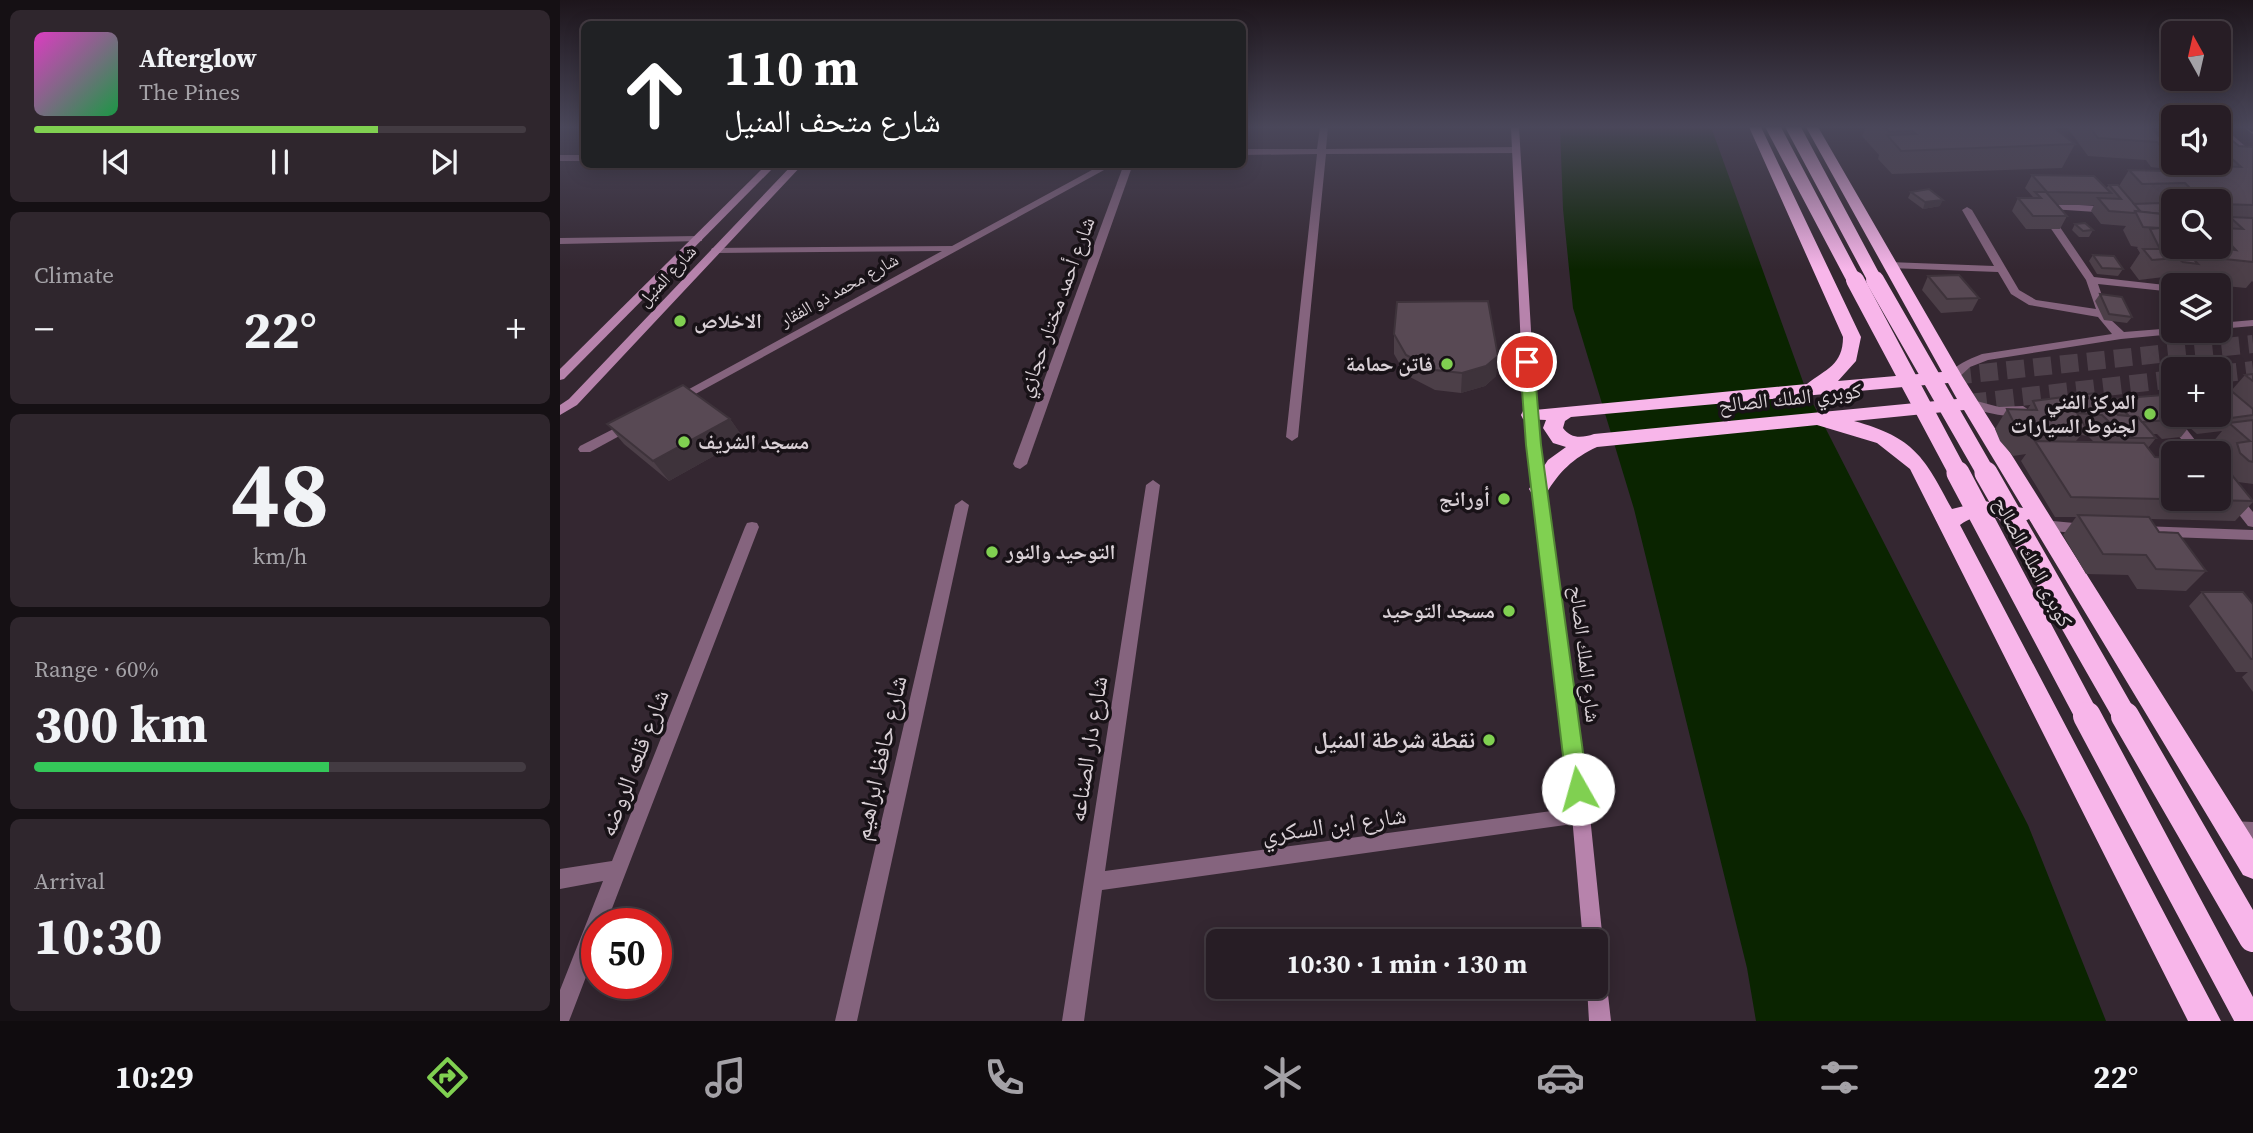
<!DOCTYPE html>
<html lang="en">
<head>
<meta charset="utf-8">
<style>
	:root { --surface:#271d25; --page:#2f262d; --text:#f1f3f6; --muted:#a4a2a7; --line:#433b42; --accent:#80d051 }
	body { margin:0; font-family:"Source Serif 4","Noto Naskh Arabic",serif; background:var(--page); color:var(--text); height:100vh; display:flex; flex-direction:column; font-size:26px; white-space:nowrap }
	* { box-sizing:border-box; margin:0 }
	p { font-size:23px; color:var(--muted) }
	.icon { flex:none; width:38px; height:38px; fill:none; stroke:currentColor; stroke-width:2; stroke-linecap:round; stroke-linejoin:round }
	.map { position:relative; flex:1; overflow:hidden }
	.drawer { display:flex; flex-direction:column; gap:10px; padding:10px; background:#151014; width:560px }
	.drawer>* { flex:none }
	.top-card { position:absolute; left:21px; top:21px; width:665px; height:147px; border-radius:10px; box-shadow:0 4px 18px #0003,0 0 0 2px var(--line); background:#202124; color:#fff; overflow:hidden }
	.needle { width:46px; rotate:352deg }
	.fabs { position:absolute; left:1601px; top:21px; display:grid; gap:14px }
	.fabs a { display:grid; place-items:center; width:70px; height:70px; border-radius:10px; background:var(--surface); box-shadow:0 4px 18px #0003,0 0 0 2px var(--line); font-size:35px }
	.speed { position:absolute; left:21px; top:908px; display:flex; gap:14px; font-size:35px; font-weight:700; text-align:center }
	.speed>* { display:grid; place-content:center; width:91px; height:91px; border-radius:50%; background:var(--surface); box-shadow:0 4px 18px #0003,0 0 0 2px var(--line); line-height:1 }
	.speed .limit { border:10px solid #d22; background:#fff; color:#111 }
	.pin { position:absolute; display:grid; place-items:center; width:60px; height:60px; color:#fff; margin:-30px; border:4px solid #fff; border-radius:50%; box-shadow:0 2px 7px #0007 }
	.me { position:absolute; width:77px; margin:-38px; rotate:353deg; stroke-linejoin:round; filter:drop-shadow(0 0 5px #0008) }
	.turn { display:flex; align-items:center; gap:24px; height:147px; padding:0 28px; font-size:32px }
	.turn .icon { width:91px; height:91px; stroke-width:2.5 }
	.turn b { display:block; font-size:49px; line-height:60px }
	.big { font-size:52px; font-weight:700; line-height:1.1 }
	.drawer .widget { flex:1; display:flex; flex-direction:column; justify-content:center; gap:10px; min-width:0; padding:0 24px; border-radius:10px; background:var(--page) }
	.drawer .dial { align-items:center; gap:0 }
	.dial b { font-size:91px; line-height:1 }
	.song { display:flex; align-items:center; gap:21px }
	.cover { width:84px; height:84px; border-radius:10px; background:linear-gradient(135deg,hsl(310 70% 55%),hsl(140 70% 35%)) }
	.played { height:7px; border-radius:4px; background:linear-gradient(90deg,var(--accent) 70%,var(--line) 70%) }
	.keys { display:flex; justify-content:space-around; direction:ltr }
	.heat { display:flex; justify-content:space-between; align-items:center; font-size:38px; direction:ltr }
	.charge { height:10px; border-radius:5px; background:linear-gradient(90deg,#34c759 60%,var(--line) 0) }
	.trip { position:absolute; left:646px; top:929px; width:402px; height:70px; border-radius:10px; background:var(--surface); box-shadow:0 4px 18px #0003,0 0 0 2px var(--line); font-weight:700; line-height:70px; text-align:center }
	.menu { display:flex; height:112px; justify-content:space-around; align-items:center; background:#100c0f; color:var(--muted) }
	.menu .icon { width:49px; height:49px }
	.menu .on { color:var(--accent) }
	.menu b { font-size:32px; color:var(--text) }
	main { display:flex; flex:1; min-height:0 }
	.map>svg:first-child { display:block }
	.water { fill:#0a2400 }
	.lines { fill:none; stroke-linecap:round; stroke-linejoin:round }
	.highway-tunnel { stroke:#4d404a; stroke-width:18; stroke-dasharray:18 9; stroke-linecap:butt }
	.street { fill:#85647e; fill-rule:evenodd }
	.secondary { fill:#b783ac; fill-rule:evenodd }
	.highway { fill:#f8b6ea; fill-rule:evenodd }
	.rail-casing { stroke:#9f959c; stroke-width:5 }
	.rail { stroke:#181217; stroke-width:3.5; stroke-dasharray:10; stroke-linecap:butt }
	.highway-bridge-far3 { stroke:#f8b6ea; stroke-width:14 }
	.highway-bridge-far2 { stroke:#f8b6ea; stroke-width:18 }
	.highway-bridge-far1 { stroke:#f8b6ea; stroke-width:23 }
	.highway-bridge { stroke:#f8b6ea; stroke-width:28 }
	.wall { fill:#4c3f48; fill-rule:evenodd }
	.shaded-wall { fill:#3e333b }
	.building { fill:#584954; stroke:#3e333b; stroke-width:2 }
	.route { fill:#80d051; stroke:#538735; stroke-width:2 }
	.poi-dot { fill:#80d051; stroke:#181217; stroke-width:2.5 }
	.labels { text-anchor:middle; stroke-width:7; stroke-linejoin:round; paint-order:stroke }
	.far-street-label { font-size:18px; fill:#d9d0d6; stroke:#181217 }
	.street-label { font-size:21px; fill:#d9d0d6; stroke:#181217 }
	.poi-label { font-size:21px; font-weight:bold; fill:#d9d0d6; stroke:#181217; text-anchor:end }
	.near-poi-label { font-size:24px; font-weight:bold; fill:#d9d0d6; stroke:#181217; text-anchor:end }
	.near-street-label { font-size:24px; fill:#d9d0d6; stroke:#181217 }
</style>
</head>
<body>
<main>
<section class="drawer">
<div class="widget">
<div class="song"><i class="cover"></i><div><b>Afterglow</b><p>The Pines</p></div></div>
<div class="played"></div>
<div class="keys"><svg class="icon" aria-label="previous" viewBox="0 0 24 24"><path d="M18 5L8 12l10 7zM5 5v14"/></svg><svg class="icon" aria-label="pause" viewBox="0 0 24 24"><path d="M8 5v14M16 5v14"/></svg><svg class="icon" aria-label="next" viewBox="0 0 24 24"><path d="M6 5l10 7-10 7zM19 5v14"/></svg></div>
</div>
<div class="widget"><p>Climate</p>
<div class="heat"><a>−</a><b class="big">22°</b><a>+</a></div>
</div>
<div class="widget dial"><b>48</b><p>km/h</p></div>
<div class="widget"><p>Range · 60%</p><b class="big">300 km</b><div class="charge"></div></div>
<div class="widget"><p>Arrival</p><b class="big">10:30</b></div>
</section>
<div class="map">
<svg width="1693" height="1021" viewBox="0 0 1693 1021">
	<rect width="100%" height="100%" fill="#342731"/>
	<path class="water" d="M1000 127H1151L1246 390 1468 825 1546 1021H1196L1187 968 1074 509 1013 308 1003 209Z"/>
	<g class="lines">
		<g class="highway-tunnel">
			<path d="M1659 374 1693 370"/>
			<path d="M1393 376 1693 344"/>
			<path d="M1409 403 1614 379"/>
		</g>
		<g class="street">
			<path d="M760 127H768L766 149 956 147 960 150 956 153 766 154 738 437 732 441 726 437 757 154 682 155V149H757Z"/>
			<path d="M1659 127H1663L1693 153V161L1659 133Z"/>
			<rect x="0" y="155" width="24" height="6"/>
			<path d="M543 164H555L119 403 115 404 109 400 382 251 156 253 151 250 152 248 392 246Z"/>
			<path d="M564 164H573L467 464 460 469 455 467 453 464Z"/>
			<path d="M1485 203 1536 206 1541 209 1536 212 1491 209 1489 211 1534 277 1614 286V292L1538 284 1550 319 1564 332 1614 328V331H1620L1614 334 1561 339 1428 360 1410 367 1397 379H1389L1387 376C1397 364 1407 360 1422 354L1552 334 1538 317 1469 305 1451 294 1438 272 1329 268 1324 265 1329 262 1434 266 1402 210 1407 207 1412 210 1459 290 1476 300 1536 309 1526 280 1479 211 1482 204Z"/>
			<path d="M138 236 142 237V241L0 244V238Z"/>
			<path d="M1693 320V326L1659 329V323Z"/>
			<path d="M1409 399 1439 407 1463 406 1469 410C1453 423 1423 411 1405 406L1403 403 1405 400Z"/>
			<path d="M1613 417 1618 418 1645 453H1632L1607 421Z"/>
			<path d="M69 421 75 425 74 428 30 452H20L18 449 20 446Z"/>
			<path d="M1659 474 1664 476 1693 512V527L1688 526 1659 489Z"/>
			<path d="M593 480 600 485 545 871 1021 807 1027 810 1030 816 1027 822 542 890 524 1021H502L586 485Z"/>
			<path d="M402 500 409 505 297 1021H275L395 505Z"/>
			<path d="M1482 520 1525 524 1530 525 1532 529 1530 533 1525 534 1482 530 1477 529 1475 525 1477 521Z"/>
			<path d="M192 522 197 523 199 527 46 924H37V948L11 1016 9 1021H0V990L43 881 0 889V869L52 861 185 527 187 523Z"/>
			<path d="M1581 526 1693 530V540L1581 536 1576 535 1574 531 1576 527Z"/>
			<path d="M1671 821 1693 822V840L1671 839 1664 836 1662 830 1664 824Z"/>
		</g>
		<g class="secondary">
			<path d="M951 127H959L976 415 1030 816 1043 942 1040 949 1036 951V942H1023L1012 816 964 415Z"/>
			<path d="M207 164H217L4 379 0 380V369Z"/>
			<path d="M233 164H243L17 405 0 415V405L9 399Z"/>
			<path d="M1036 967 1043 970 1046 977 1051 1021H1029L1027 987H1036Z"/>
		</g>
		<path class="highway" d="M1189 127H1201L1301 337 1296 361 1278 381 1382 372 1246 127H1258L1402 376 1693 839V879L1683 875 1469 519C1452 530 1427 504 1400 525L1661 1021H1628L1350 469 1317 443 1257 425 1037 447C1013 458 999 472 986 494L979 496 972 494 969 489 988 460 1006 447 993 443 983 428 986 420 963 419 961 415 963 411 1247 384C1266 369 1283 365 1283 337ZM1388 383 1397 399 1034 434C1022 438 1011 439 1003 428L1005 421 1011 417ZM1404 410 1463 508 1424 501 1392 509C1364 457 1355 438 1294 421Z"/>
		<g class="rail-casing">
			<path id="rail" d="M1688 127 1693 131"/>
		</g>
		<use href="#rail" class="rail"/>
		<g class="highway-bridge-far3">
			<path d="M1213 127 1295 282"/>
			<path d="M1233 127 1316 282"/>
		</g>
		<g class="highway-bridge-far2">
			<path d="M1295 280 1399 475"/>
			<path d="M1315 280 1427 475"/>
		</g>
		<g class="highway-bridge-far1">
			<path d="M1398 473 1528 718"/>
			<path d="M1426 473 1566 718"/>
		</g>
		<g class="highway-bridge">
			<path d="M1527 716 1690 1021"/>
			<path d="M1565 716 1693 938"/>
		</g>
	</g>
	<g class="wall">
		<path d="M1306 127H1493L1515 144 1502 168 1332 174 1318 159 1319 155 1302 136Z"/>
		<path d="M1507 127H1591L1610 149 1599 168 1591 167 1586 160 1528 156Z"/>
		<path d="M1659 138 1679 146 1693 147V282L1692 281 1686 288 1665 286 1667 290 1662 297 1659 296V285H1625L1624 283 1609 282 1604 277 1579 280 1570 268 1580 253 1577 248 1578 247 1571 246 1563 230 1566 226 1541 224 1531 211 1534 205H1497L1507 216 1500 229H1466L1452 211 1458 198H1472L1473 197 1465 188 1472 175 1546 188 1549 185 1559 186 1569 170 1628 172 1632 165 1637 166 1634 163H1659ZM1614 201H1659V247H1614L1610 219 1607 216 1611 211 1606 208H1609L1614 212Z"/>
		<path d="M1351 192 1380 206 1363 209 1348 198Z"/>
		<path d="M1515 224 1533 230 1529 237H1519L1512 230Z"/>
		<path d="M1533 255 1563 269 1558 276 1537 274 1529 261Z"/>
		<path d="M1368 276 1419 298 1412 311 1381 313 1362 290Z"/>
		<path d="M1540 294 1572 317 1567 323 1544 320 1535 301Z"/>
		<path d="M834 334 938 356 936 376 925 386 901 393 875 390 846 375 834 354Z"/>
		<path d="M1693 374V484L1678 482 1693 500V502L1675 521 1590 519 1599 532 1646 571 1626 591 1577 589 1568 575 1526 574 1503 535 1516 517H1495L1461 461 1466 454 1453 456 1440 441 1435 429 1447 409 1467 410 1473 401 1547 405 1552 399H1607L1614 391V415H1659L1671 391 1685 375ZM1629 427 1637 434 1662 431 1652 443 1665 455 1661 461 1595 457 1588 448 1596 438 1592 434H1597L1602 439 1621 437ZM1521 435 1528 436 1534 442 1516 441Z"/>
		<path d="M170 419 184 439 109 481 64 444 47 424Z"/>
		<path d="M1642 592 1693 604V692L1682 677 1688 672H1676L1629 606Z"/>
	</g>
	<g class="shaded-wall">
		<path d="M1383 200 1380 206 1363 209 1365 202Z"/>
		<path d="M938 356 936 376 925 386 901 393 902 373Z"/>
		<path d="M170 419 184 439 109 481 93 461Z"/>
	</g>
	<g class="building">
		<path d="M1324 127H1493L1515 144 1341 151 1327 135 1356 134 1352 131 1329 132Z"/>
		<path d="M1530 127H1591L1610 149H1603L1597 142 1538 138Z"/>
		<path d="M1659 138H1669L1679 146 1693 147V205L1659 204V201H1643L1625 183 1582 184 1569 170 1639 172 1632 165 1681 167 1659 147Z"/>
		<path d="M1472 175 1534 176 1551 193 1487 192Z"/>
		<path d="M1549 185H1558L1581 212 1575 211 1574 213 1549 211 1538 198 1561 199Z"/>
		<path d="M1369 189 1383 200 1365 202 1351 192Z"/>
		<path d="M1475 192H1486L1507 216H1473L1458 198H1481Z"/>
		<path d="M1600 203 1611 211H1601L1610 219H1605L1602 214 1581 212 1574 204Z"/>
		<path d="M1575 211 1602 214 1608 226 1614 227V247H1641L1639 249H1624L1638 264 1623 262 1617 258 1592 260 1583 249H1600L1590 229 1600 228 1583 227Z"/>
		<path d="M1670 217 1693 218V262L1655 258 1644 247H1655L1676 250 1659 232V228L1683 229Z"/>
		<path d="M1614 218V227L1608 226 1605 219Z"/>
		<path d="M1525 223 1533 230 1523 231 1515 224Z"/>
		<path d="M1533 255 1554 256 1563 269 1542 268Z"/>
		<path d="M1399 275 1419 298 1387 299 1368 276Z"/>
		<path d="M1629 276 1663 281 1667 290 1659 289V285H1633Z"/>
		<path d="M1540 294 1562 297 1572 317 1549 314Z"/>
		<path d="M928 301 938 356 926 366 902 373 875 370 846 355 834 334 837 302Z"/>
		<path d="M1693 374V381L1685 375Z"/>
		<path d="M1663 384 1693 409V415L1649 421 1642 415H1659V385Z"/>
		<path d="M123 385 170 419 93 461 47 424Z"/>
		<path d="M1535 393 1558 415 1578 417 1596 438H1566L1542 415 1517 413 1526 428 1467 435 1453 421 1447 409 1477 410 1473 401Z"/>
		<path d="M1603 395 1614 405V415H1623L1632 424 1613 425 1608 420 1582 422 1578 417 1569 416 1552 399Z"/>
		<path d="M1693 420V462L1689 461 1680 453 1677 443 1690 441 1669 423Z"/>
		<path d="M1475 441 1584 443 1595 457 1614 458V499H1659V459L1693 501 1511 497Z"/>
		<path d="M1518 515 1589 517 1599 532 1618 533 1646 571 1596 569 1586 555 1543 554Z"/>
		<path d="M1642 592H1683L1693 604V659H1691Z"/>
	</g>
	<linearGradient id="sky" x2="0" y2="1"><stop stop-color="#1d151b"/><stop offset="0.47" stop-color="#4a475a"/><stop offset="1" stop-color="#4a475a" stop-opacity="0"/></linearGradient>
	<rect width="1693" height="270" fill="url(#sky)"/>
	<path class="route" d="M967 358 974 362 981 445 1028 789 1025 796 1018 798 1010 796 1007 789 966 445 960 362Z"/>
	<g class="poi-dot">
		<circle cx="120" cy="321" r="7"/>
		<circle cx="887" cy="364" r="7"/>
		<circle cx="1590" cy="414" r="7"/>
		<circle cx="124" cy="442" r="7"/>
		<circle cx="944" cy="499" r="7"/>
		<circle cx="432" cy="552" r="7"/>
		<circle cx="949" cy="611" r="7"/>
		<circle cx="929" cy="740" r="7"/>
	</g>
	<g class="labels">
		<g class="far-street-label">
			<text transform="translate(107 276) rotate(-47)" y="6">شارع المنيل</text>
			<text transform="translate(279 290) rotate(-29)" y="6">شارع محمد ذو الفقار</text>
		</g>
		<g class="street-label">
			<text transform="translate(496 307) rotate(-70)" y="7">شارع أحمد مختار حجازي</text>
			<text transform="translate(1230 398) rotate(-6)" y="7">كوبري الملك الصالح</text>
			<text transform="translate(1473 562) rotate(62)" y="7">كوبرى الملك الصالح</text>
			<text transform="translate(1025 654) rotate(83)" y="7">شارع الملك الصالح</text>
		</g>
		<g class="poi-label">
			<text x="134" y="328" text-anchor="start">الاخلاص</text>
			<text x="873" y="371">فاتن حمامة</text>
			<text x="1576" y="409">المركز الفني<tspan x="1576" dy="24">لجنوط السيارات</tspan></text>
			<text x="138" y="449" text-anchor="start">مسجد الشريف</text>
			<text x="930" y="506">أورانج</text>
			<text x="446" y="559" text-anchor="start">التوحيد والنور</text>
			<text x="935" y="618">مسجد التوحيد</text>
		</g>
		<g class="near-poi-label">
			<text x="915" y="748">نقطة شرطة المنيل</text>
		</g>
		<g class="near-street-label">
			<text transform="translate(528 749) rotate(-81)" y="8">شارع دار الصناعه</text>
			<text transform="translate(320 758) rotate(-77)" y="8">شارع حافظ ابراهيم</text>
			<text transform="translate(74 763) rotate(-69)" y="8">شارع قلعه الروضه</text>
			<text transform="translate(774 825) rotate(-8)" y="8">شارع ابن السكري</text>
		</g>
	</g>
</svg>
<div class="fabs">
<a><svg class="needle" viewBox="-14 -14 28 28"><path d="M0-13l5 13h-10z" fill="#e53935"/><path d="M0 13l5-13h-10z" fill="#a4a2a7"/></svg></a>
<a><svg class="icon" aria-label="sound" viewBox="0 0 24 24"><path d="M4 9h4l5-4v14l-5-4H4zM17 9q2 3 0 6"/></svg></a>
<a><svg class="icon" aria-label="search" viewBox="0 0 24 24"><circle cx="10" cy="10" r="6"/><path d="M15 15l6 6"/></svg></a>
<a><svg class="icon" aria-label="layers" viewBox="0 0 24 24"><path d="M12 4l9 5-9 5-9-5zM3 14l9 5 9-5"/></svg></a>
<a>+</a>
<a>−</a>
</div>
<div class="speed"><div class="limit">50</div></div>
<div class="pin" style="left:967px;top:362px;background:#d93025"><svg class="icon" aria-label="arrive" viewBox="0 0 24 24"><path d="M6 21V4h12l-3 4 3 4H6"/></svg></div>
<svg class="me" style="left:1018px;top:789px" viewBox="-20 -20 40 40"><circle r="19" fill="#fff"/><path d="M0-13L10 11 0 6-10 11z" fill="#80d051"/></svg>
<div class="trip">10:30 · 1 min · 130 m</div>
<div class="top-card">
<div class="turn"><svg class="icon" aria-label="ahead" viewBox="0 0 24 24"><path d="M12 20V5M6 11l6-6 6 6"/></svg><div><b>110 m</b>شارع متحف المنيل</div></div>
</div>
</div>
</main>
<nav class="menu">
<b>10:29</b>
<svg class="icon on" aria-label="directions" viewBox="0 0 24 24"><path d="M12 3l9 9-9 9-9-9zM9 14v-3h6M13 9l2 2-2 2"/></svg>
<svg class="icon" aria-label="music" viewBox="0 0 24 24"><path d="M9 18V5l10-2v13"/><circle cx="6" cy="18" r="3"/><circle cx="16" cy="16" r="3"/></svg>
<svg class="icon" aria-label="phone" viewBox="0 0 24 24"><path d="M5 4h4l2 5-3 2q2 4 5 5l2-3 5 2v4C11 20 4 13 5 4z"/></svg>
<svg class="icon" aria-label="climate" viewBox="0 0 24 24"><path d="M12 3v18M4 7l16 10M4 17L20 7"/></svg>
<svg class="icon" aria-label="car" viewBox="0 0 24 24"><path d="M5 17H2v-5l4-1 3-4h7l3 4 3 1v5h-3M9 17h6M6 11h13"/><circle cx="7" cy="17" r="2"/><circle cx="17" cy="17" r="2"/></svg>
<svg class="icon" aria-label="filters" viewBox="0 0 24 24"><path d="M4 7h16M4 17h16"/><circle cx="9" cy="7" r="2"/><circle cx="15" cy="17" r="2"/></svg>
<b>22°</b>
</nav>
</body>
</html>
